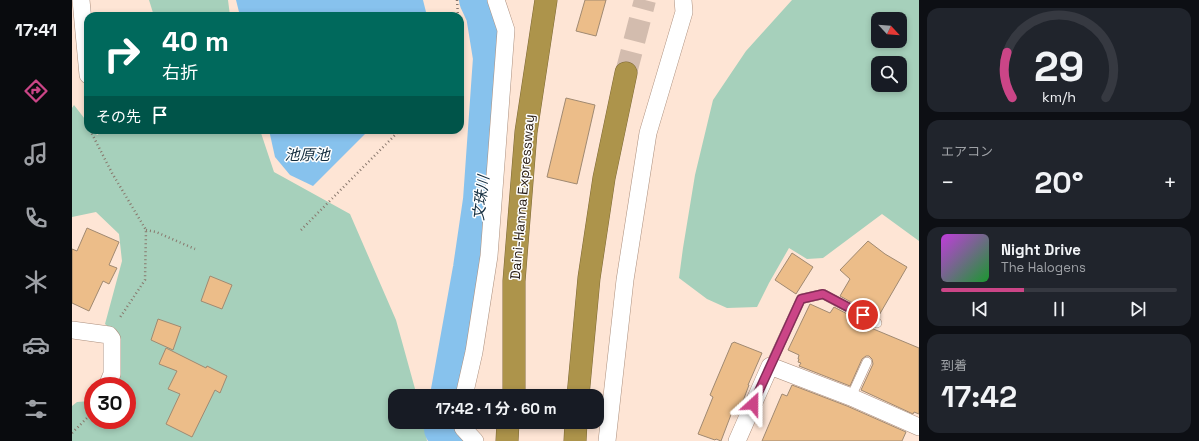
<!DOCTYPE html>
<html lang="ja">
<head>
<meta charset="utf-8">
<style>
	:root { --surface:#171b24; --page:#20242c; --text:#f1f3f6; --muted:#9ea1a6; --line:#363941; --accent:#cb4587 }
	body { margin:0; font-family:"Space Grotesk","Noto Sans JP",sans-serif; background:var(--page); color:var(--text); height:100vh; display:flex; flex-direction:column; font-size:15px; white-space:nowrap }
	* { box-sizing:border-box; margin:0 }
	p { font-size:13px; color:var(--muted) }
	.icon { flex:none; width:22px; height:22px; fill:none; stroke:currentColor; stroke-width:2; stroke-linecap:round; stroke-linejoin:round }
	.map { position:relative; flex:1; overflow:hidden }
	.details { display:flex; flex-direction:column; gap:8px; padding:8px; background:#0d0f14; width:280px }
	.details>* { flex:none }
	.hud { position:absolute; left:12px; top:12px; width:380px; height:122px; border-radius:12px; box-shadow:0 2px 6px #0003; background:#00695c; color:#fff; overflow:hidden }
	.needle { width:26px; rotate:116deg }
	.buttons { position:absolute; left:799px; top:12px; display:grid; gap:8px }
	.buttons a { display:grid; place-items:center; width:36px; height:36px; border-radius:8px; background:var(--surface); box-shadow:0 2px 6px #0003; font-size:20px }
	.speed { position:absolute; left:12px; top:377px; display:flex; gap:8px; font-size:20px; font-weight:700; text-align:center }
	.speed>* { display:grid; place-content:center; width:52px; height:52px; border-radius:50%; background:var(--surface); box-shadow:0 2px 6px #0003; line-height:1 }
	.speed .limit { border:6px solid #d22; background:#fff; color:#111 }
	.pin { position:absolute; display:grid; place-items:center; width:34px; height:34px; color:#fff; margin:-17px; border:2px solid #fff; border-radius:50%; box-shadow:0 1px 4px #0007 }
	.me { position:absolute; width:44px; margin:-22px; rotate:24deg; stroke-linejoin:round; filter:drop-shadow(0 0 3px #0008) }
	.turn { display:flex; align-items:center; gap:14px; height:84px; padding:0 12px; font-size:18px }
	.turn .icon { width:52px; height:52px; stroke-width:2.5 }
	.turn b { display:block; font-size:28px; line-height:34px }
	.then { display:flex; align-items:center; height:38px; padding:0 12px; background:#0003; gap:8px; font-size:15px }
	.big { font-size:30px; font-weight:700; line-height:1.1 }
	.details .card { flex:1; display:flex; flex-direction:column; justify-content:center; gap:6px; min-width:0; padding:0 14px; border-radius:12px; background:var(--page) }
	.details .dial { align-items:center; gap:0 }
	.dial svg { height:104px; overflow:visible; fill:none; stroke:var(--line); stroke-width:7; stroke-linecap:round; text-anchor:middle }
	.dial text { fill:var(--text); stroke:none }
	.song { display:flex; align-items:center; gap:12px }
	.cover { width:48px; height:48px; border-radius:6px; background:linear-gradient(135deg,hsl(290 70% 55%),hsl(130 70% 35%)) }
	.played { height:4px; border-radius:2px; background:linear-gradient(90deg,var(--accent) 35%,var(--line) 35%) }
	.keys { display:flex; justify-content:space-around; direction:ltr }
	.heat { display:flex; justify-content:space-between; align-items:center; font-size:22px; direction:ltr }
	.trip { position:absolute; left:316px; top:389px; width:216px; height:40px; border-radius:12px; background:var(--surface); box-shadow:0 2px 6px #0003; font-weight:700; line-height:40px; text-align:center }
	main { display:flex; flex:1; min-height:0 }
	.menu { display:flex; flex-direction:column; width:72px; justify-content:space-around; align-items:center; background:#090b0e; color:var(--muted) }
	.menu .icon { width:28px; height:28px }
	.menu .active { color:var(--accent) }
	.menu b { font-size:18px; color:var(--text) }
	.map>svg:first-child { display:block }
	.green { fill:#a6d0bb; fill-rule:evenodd }
	.water { fill:#87c2ed }
	.lines { fill:none; stroke-linecap:round; stroke-linejoin:round }
	.river { stroke:#87c2ed; stroke-width:38 }
	.building { fill:#ecbd89; stroke:#a08971 }
	.motorway-tunnel { stroke:#d3bcae; stroke-width:22; stroke-dasharray:22 11; stroke-linecap:butt }
	.service-casing { stroke:#ac8f7d; stroke-width:10 }
	.minor-casing { stroke:#ac8f7d; stroke-width:18 }
	.motorway-casing { stroke:#7d6937; stroke-width:23 }
	.path { stroke:#88776c; stroke-width:2.5; stroke-dasharray:1 3; stroke-linecap:butt }
	.service { stroke:#fff; stroke-width:9 }
	.minor { stroke:#fff; stroke-width:17 }
	.motorway { stroke:#ad944b; stroke-width:22 }
	.route-casing { stroke:#842d58; stroke-width:10 }
	.route { stroke:#cb4587; stroke-width:7 }
	.labels { text-anchor:middle; stroke-width:3; stroke-linejoin:round; paint-order:stroke }
	.street-label { font-size:14px; fill:#251a13; stroke:#fff }
	.water-label { font-size:15px; font-style:italic; fill:#122c3e; stroke:#fff }
</style>
</head>
<body>
<main>
<nav class="menu">
<b>17:41</b>
<svg class="icon active" aria-label="directions" viewBox="0 0 24 24"><path d="M12 3l9 9-9 9-9-9zM9 14v-3h6M13 9l2 2-2 2"/></svg>
<svg class="icon" aria-label="music" viewBox="0 0 24 24"><path d="M9 18V5l10-2v13"/><circle cx="6" cy="18" r="3"/><circle cx="16" cy="16" r="3"/></svg>
<svg class="icon" aria-label="phone" viewBox="0 0 24 24"><path d="M5 4h4l2 5-3 2q2 4 5 5l2-3 5 2v4C11 20 4 13 5 4z"/></svg>
<svg class="icon" aria-label="climate" viewBox="0 0 24 24"><path d="M12 3v18M4 7l16 10M4 17L20 7"/></svg>
<svg class="icon" aria-label="car" viewBox="0 0 24 24"><path d="M5 17H2v-5l4-1 3-4h7l3 4 3 1v5h-3M9 17h6M6 11h13"/><circle cx="7" cy="17" r="2"/><circle cx="17" cy="17" r="2"/></svg>
<svg class="icon" aria-label="filters" viewBox="0 0 24 24"><path d="M4 7h16M4 17h16"/><circle cx="9" cy="7" r="2"/><circle cx="15" cy="17" r="2"/></svg>
</nav>
<div class="map">
<svg width="847" height="441" viewBox="0 0 847 441">
	<rect width="100%" height="100%" fill="#fee5d5"/>
	<g class="green">
		<path d="M77 0H156L158 16H82Z"/>
		<path d="M720 0H847V241L810 214 751 258 735 259 717 248 697 283 685 307 655 308 635 299 607 278 611 248 623 175 641 100 674 51ZM806 19H828V41H806ZM806 63H828V85H806Z"/>
		<path d="M2 105 16 123V130H21L25 135 34 130H188L202 172 278 214 324 320 345 396H323V422H352L355 441H0V406L5 402 19 401 21 420H55V386H43L49 356 48 337 33 324 50 261 47 234 24 212 0 217V108Z"/>
	</g>
	<g class="water">
		<path d="M164 0H351L355 16H168Z"/>
		<path d="M197 130H297L241 186 218 175 203 157Z"/>
	</g>
	<g class="lines">
		<g class="river">
			<path d="M377 396 400 268 410 200 420 58 413 15 406 0"/>
			<path d="M373 422 371 429 378 441"/>
		</g>
	</g>
	<g class="building">
		<path d="M513 0H534L524 36 504 31Z"/>
		<path d="M494 98 523 105 505 184 475 177Z"/>
		<path d="M15 228 47 242 37 265 45 268 37 284 31 281 17 311 0 303V249L5 251Z"/>
		<path d="M796 241 813 254 835 267 806 317 768 296 778 279 768 270Z"/>
		<path d="M720 253 741 267 724 294 703 280Z"/>
		<path d="M138 276 160 285 150 309 129 301Z"/>
		<path d="M738 304 758 313 762 307 800 327 799 328 847 348V414L842 412 841 414 789 390 801 364 800 359 797 356H794L790 359 778 386 727 366 729 363 726 362 727 359H726L727 355 716 350Z"/>
		<path d="M86 319 109 327 101 350 79 340Z"/>
		<path d="M662 342 690 353 676 385H677L666 414 660 412 649 441 644 439 643 440 626 434 641 397 638 395 660 343H661Z"/>
		<path d="M94 348 134 368 135 366 155 376 148 393 143 390 120 437 94 424 108 394 96 389 105 371 87 364Z"/>
		<path d="M720 385 775 406 834 432 830 441H690L710 394 715 396Z"/>
	</g>
	<g class="lines">
		<path class="motorway-tunnel" d="M554 73 573 0"/>
		<g class="service-casing">
			<g id="service">
				<path d="M698 366 729 299 751 294 805 323"/>
				<path d="M779 397 795 362"/>
			</g>
		</g>
		<g class="minor-casing">
			<g id="minor">
				<path d="M9 0 16 75"/>
				<path d="M0 330 37 335 40 339V374L35 386"/>
				<path d="M392 396 402 352 417 256 434 30 424 0"/>
				<path d="M391 422V428L403 441"/>
				<path d="M535 441 553 280 576 133 612 12 611 0"/>
				<path d="M665 441 698 366 779 397 847 427"/>
			</g>
		</g>
		<g class="motorway-casing">
			<g id="motorway">
				<path d="M442 396V281L454 132 474 0"/>
				<path d="M506 396 517 278 532 178 554 73"/>
				<path d="M435 441 436 422"/>
				<path d="M503 441 504 422"/>
			</g>
		</g>
		<g class="path">
			<path d="M385 0 386 16"/>
			<path d="M18 130 40 173 74 230 73 280 47 319"/>
			<path d="M74 230 84 232 123 249"/>
			<path d="M229 230 328 130"/>
			<path d="M0 433 21 412"/>
		</g>
		<use href="#service" class="service"/>
		<use href="#minor" class="minor"/>
		<use href="#motorway" class="motorway"/>
	</g>
	<g class="lines">
		<g class="route-casing">
			<path id="route" d="M681 404 729 299 751 294 791 315"/>
		</g>
		<use href="#route" class="route"/>
	</g>
	<g class="labels">
		<g class="street-label">
			<text transform="translate(450 197) rotate(-85)" y="5">Daini-Hanna Expressway</text>
		</g>
		<g class="water-label">
			<text x="235" y="160">池原池</text>
			<text transform="translate(409 198) rotate(-83)" y="5">文珠川</text>
		</g>
	</g>
</svg>
<div class="buttons">
<a><svg class="needle" viewBox="-14 -14 28 28"><path d="M0-13l5 13h-10z" fill="#e53935"/><path d="M0 13l5-13h-10z" fill="#9ea1a6"/></svg></a>
<a><svg class="icon" aria-label="search" viewBox="0 0 24 24"><circle cx="10" cy="10" r="6"/><path d="M15 15l6 6"/></svg></a>
</div>
<div class="speed"><div class="limit">30</div></div>
<div class="pin" style="left:791px;top:315px;background:#d93025"><svg class="icon" aria-label="arrive" viewBox="0 0 24 24"><path d="M6 21V4h12l-3 4 3 4H6"/></svg></div>
<svg class="me" style="left:681px;top:404px" viewBox="-20 -20 40 40"><path d="M0-17L14 15 0 8-14 15z" fill="#cb4587" stroke="#fff" stroke-width="4"/></svg>
<div class="trip">17:42 · 1 分 · 60 m</div>
<div class="hud">
<div class="turn"><svg class="icon" aria-label="right" viewBox="0 0 24 24"><path d="M7 20v-9h11M14 6l5 5-5 5"/></svg><div><b>40 m</b>右折</div></div>
<div class="then">その先<svg class="icon" aria-label="arrive" viewBox="0 0 24 24"><path d="M6 21V4h12l-3 4 3 4H6"/></svg></div>
</div>
</div>
<section class="details">
<div class="card dial"><svg viewBox="0 0 100 80">
<path d="M14 69A42 42 0 1 1 86 69"/>
<path d="M14 69A42 42 0 0 1 10 34" stroke="#cb4587"/>
<text x="50" y="56" font-size="32" font-weight="700">29</text>
<text x="50" y="72" font-size="11">km/h</text>
</svg></div>
<div class="card"><p>エアコン</p>
<div class="heat"><a>−</a><b class="big">20°</b><a>+</a></div>
</div>
<div class="card">
<div class="song"><i class="cover"></i><div><b>Night Drive</b><p>The Halogens</p></div></div>
<div class="played"></div>
<div class="keys"><svg class="icon" aria-label="previous" viewBox="0 0 24 24"><path d="M18 5L8 12l10 7zM5 5v14"/></svg><svg class="icon" aria-label="pause" viewBox="0 0 24 24"><path d="M8 5v14M16 5v14"/></svg><svg class="icon" aria-label="next" viewBox="0 0 24 24"><path d="M6 5l10 7-10 7zM19 5v14"/></svg></div>
</div>
<div class="card"><p>到着</p><b class="big">17:42</b></div>
</section>
</main>
</body>
</html>
